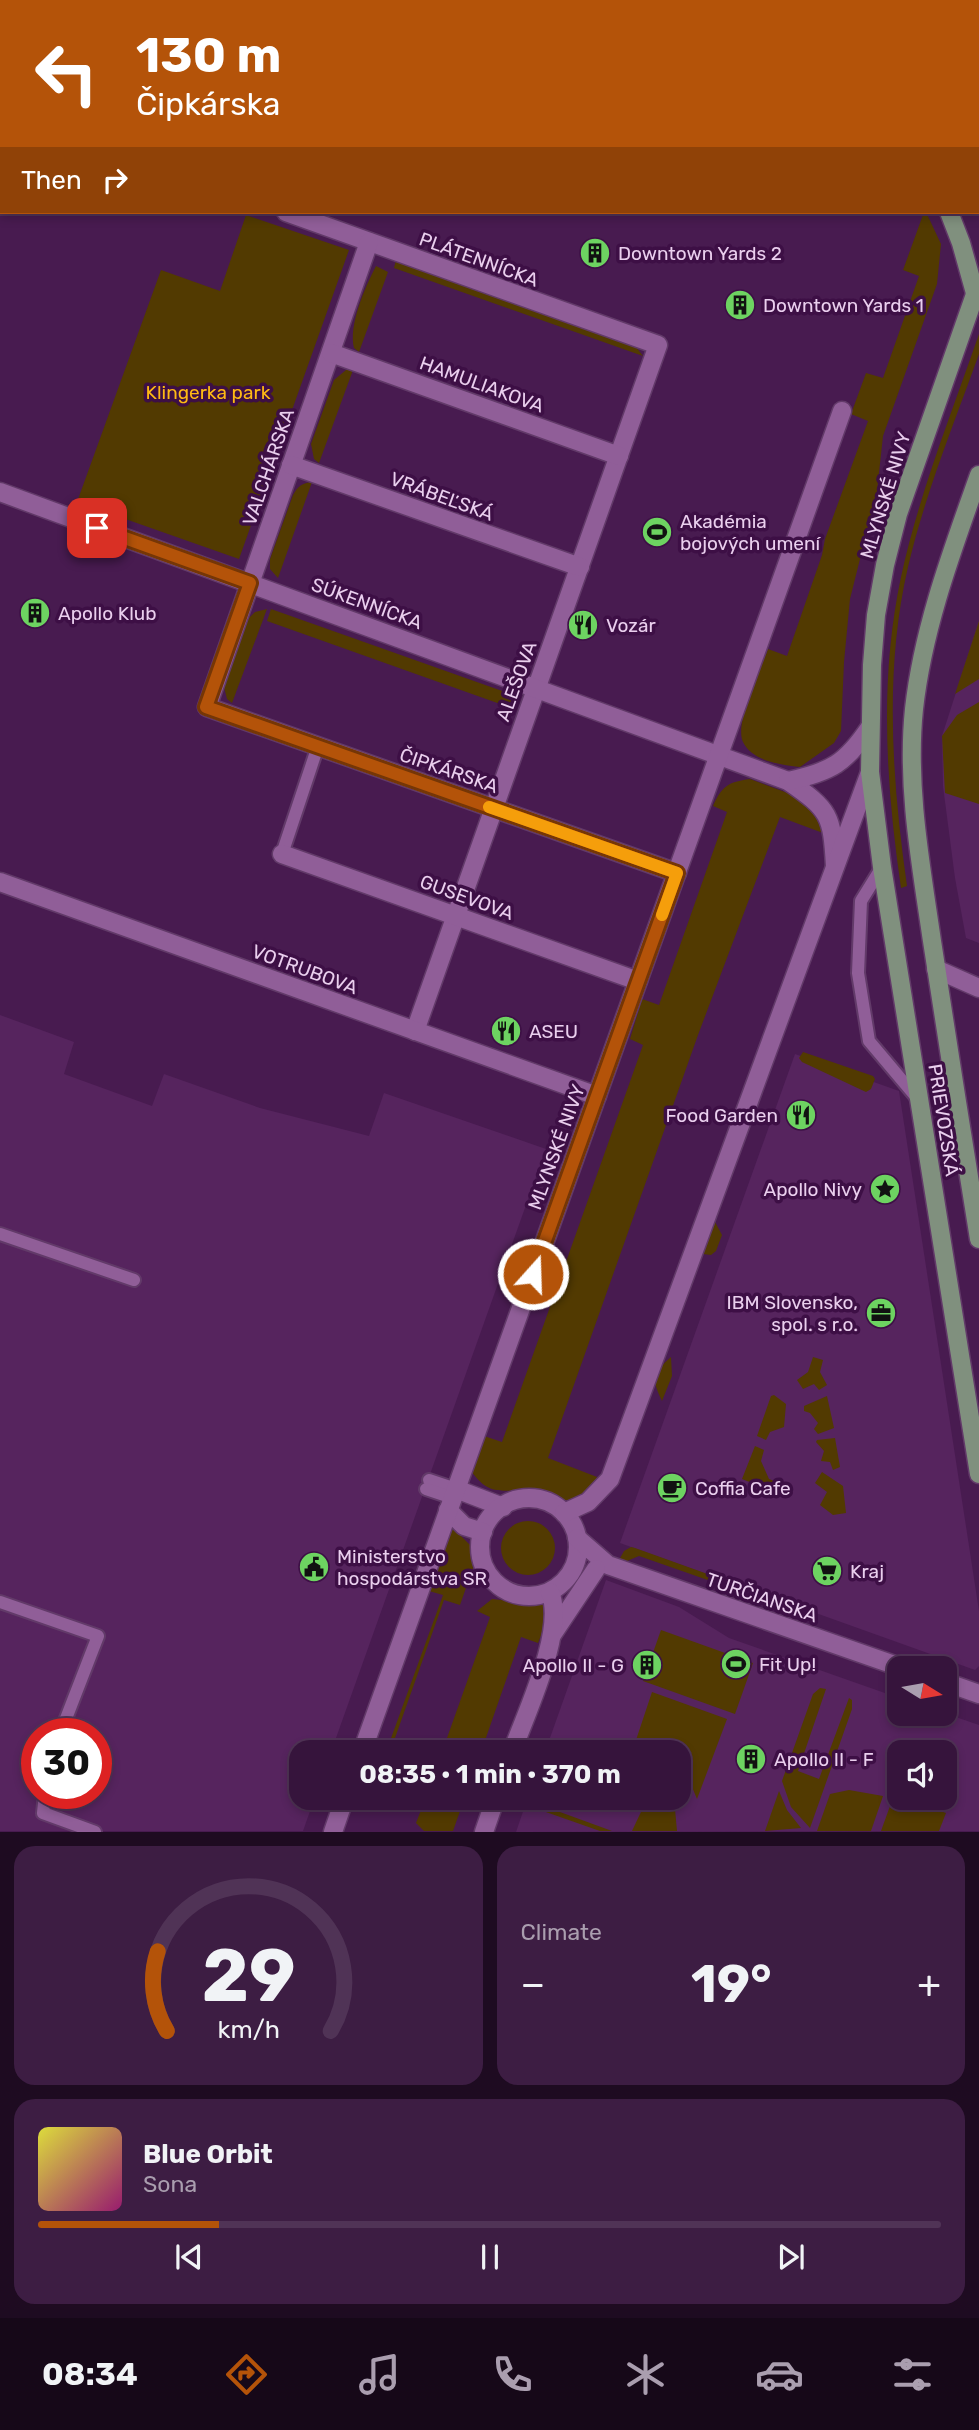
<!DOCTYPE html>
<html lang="en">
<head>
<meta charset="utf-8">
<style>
	:root { --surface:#36143c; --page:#3d1d43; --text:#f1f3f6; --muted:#aa9eaf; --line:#503356; --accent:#b45309 }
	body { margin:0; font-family:Rubik,sans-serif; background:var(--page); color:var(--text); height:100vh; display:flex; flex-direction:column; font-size:26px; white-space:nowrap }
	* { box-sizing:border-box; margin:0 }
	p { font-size:23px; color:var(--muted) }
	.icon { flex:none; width:38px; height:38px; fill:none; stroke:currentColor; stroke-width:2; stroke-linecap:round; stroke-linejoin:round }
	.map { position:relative; height:1832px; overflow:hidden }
	.drawer { display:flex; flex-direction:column; gap:14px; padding:14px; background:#1e0b21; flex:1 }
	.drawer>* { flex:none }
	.hud { position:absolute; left:0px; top:0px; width:980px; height:214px; box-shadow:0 4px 10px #0003,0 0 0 2px var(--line); background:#b45309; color:#fff; overflow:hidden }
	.needle { width:46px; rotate:101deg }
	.fabs { position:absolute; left:887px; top:1656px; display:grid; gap:14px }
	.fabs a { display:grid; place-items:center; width:70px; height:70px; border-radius:14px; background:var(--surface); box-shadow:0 4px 10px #0003,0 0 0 2px var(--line); font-size:35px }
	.speed { position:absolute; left:21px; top:1718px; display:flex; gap:14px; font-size:35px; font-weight:700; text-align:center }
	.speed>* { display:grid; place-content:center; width:91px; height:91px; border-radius:50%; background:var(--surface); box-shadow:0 4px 10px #0003,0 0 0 2px var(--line); line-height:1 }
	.speed .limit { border:10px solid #d22; background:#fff; color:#111 }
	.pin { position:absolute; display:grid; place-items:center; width:60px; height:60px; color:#fff; margin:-30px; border-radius:14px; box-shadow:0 4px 10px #0006 }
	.me { position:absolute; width:77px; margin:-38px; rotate:20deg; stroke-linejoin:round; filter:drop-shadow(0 0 5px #0008) }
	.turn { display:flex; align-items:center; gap:24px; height:147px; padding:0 21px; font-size:32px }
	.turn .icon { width:91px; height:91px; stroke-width:2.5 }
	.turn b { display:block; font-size:49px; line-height:60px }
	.then { display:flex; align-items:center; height:66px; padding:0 21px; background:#0003; gap:14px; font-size:26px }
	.big { font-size:52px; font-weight:700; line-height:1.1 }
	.drawer .tile { flex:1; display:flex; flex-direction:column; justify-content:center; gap:10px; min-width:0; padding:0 24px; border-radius:21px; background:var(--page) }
	.drawer .dial { align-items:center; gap:0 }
	.dial svg { height:182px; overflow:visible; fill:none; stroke:var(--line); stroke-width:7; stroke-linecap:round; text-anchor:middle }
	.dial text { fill:var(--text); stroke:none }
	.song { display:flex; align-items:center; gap:21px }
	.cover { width:84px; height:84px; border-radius:10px; background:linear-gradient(135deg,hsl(60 70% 55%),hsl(320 70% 35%)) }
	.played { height:7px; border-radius:4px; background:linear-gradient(90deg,var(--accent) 20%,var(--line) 20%) }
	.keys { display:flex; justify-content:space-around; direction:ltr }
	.heat { display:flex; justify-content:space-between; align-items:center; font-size:38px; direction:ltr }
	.drawer .tiles { flex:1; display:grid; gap:14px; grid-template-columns:1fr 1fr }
	.tile:last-child { grid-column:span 2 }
	.trip { position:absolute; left:289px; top:1740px; width:402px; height:70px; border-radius:21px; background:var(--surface); box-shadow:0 4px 10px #0003,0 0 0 2px var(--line); font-weight:700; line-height:70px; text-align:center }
	.tab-bar { display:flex; height:112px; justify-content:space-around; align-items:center; background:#160818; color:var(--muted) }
	.tab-bar .icon { width:49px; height:49px }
	.tab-bar .active { color:var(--accent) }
	.tab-bar b { font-size:32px; color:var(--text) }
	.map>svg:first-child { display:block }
	.built { fill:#56245e; fill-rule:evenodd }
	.green { fill:#523a01 }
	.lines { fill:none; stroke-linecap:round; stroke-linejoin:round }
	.lane-casing { stroke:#623a69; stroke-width:16 }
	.street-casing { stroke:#623a69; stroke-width:21 }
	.secondary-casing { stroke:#623a69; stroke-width:21 }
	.primary-casing { stroke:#623a69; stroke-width:21 }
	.lane { stroke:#905e98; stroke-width:12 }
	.street { stroke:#905e98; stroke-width:18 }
	.secondary { stroke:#905e98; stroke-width:18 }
	.primary { stroke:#80907e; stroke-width:18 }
	.route-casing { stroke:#753606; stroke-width:18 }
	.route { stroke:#b45309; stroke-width:12 }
	.slow { stroke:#f59e0b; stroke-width:12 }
	.labels { text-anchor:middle; stroke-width:7; stroke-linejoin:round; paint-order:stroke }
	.poi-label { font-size:19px; fill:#eacfee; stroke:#3d0f45; text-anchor:start }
	.street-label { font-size:19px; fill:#eacfee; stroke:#3d0f45 }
	.park-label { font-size:19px; fill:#feba14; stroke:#3d0f45 }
</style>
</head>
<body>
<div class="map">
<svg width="979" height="1832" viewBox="0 0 979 1832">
	<rect width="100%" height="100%" fill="#481b50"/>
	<g class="built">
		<path d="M979 621V943L966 938 955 878 943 786 942 736Z"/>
		<path d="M0 1015 74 1042 64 1074 152 1106 164 1074 260 1108 369 1136 384 1093 546 1149 331 1752H301V1797H315L303 1831H0ZM37 1734H96V1794H37Z"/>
		<path d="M795 1054 899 1091 979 1611V1666L975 1670 620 1543Z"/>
		<path d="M606 1580 679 1607 729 1638 899 1698 900 1713H944L979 1725V1831L516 1832 528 1797H679V1752H545ZM900 1752H945V1797H900Z"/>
	</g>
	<g class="green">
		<path d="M924 212H926L941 244 937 284 883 436 877 491 850 599 844 662 841 731 834 743 800 767C781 765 752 761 743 742 734 724 761 669 768 649L787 656 822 555 825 539 868 421 851 414 866 373 883 378 919 276 903 270Z"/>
		<path d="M246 215 349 250 239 559 77 502 161 270 220 291Z"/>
		<path d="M396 260 636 347 643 356 394 268Z"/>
		<path d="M376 266 388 272 359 352 354 348C348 326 365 287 376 266Z"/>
		<path d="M979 334V354C954 424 925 494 908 567 884 670 892 781 907 886L901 888C886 785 879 680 901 577 919 494 951 415 979 334Z"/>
		<path d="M346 370H353L319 463 314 459 311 444 334 380Z"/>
		<path d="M312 482 278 578 270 569V559L293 495C298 486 302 483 312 482Z"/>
		<path d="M267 609 232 703 227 699 224 687 248 619 255 612Z"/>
		<path d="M271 609 505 692 515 699 517 710 267 621Z"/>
		<path d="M979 621V679L955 694Z"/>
		<path d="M979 702V804L945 793 942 736 957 715Z"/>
		<path d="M750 779 801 798 811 807 823 833 780 817 698 1035 548 1458 597 1477C593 1487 587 1498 575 1500 561 1502 550 1495 537 1492 509 1486 492 1501 472 1472L484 1436 502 1442 643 1045 630 1039 642 999 659 1005 727 812 713 806C722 786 728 782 750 779Z"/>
		<path d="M803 1052 873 1076 875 1079 871 1089 866 1092 802 1062 799 1058Z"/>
		<path d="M714 1220 722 1235 716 1251 711 1255 703 1254 709 1221Z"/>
		<path d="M671 1357 672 1376 662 1401C651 1378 652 1374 671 1357Z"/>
		<path d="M813 1357 823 1360 820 1372 827 1385 819 1390 814 1384 803 1389 797 1380 808 1372Z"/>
		<path d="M774 1395 786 1404 784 1427 770 1432 766 1440 757 1436 771 1396Z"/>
		<path d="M827 1396 834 1428 818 1434 814 1429 818 1423 810 1413 804 1411V1406Z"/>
		<path d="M835 1438 840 1467 833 1470 830 1462 821 1461 824 1451 816 1442 817 1440Z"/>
		<path d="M755 1446 764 1450 761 1461 769 1479 779 1483 775 1492 742 1479Z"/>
		<path d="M822 1472 843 1486 846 1513 833 1515 820 1505 827 1492 815 1483Z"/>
		<circle cx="528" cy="1548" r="27"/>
		<path d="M453 1528 470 1545 473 1568 460 1605 444 1600 390 1752H386L443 1595 429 1591Z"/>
		<path d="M631 1547 635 1548 727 1581 725 1584 722 1585 639 1556 627 1561 619 1560 624 1551Z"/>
		<path d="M492 1599 543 1605 545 1625 538 1643 521 1637 481 1752H442L490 1617 477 1611Z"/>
		<path d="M661 1630 753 1663 735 1714 643 1681Z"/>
		<path d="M820 1688 826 1689 798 1771 819 1779 849 1698 852 1700V1709L810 1828 791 1807 782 1781 813 1694Z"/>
		<path d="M652 1692 727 1719 697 1799 690 1782 679 1772V1752H632Z"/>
		<path d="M849 1790 883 1796 871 1831H817L830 1794Z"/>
		<path d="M779 1791 787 1810 801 1828 765 1831Z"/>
		<path d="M894 1795 946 1813 939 1831H881Z"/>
		<path d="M426 1797H465L453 1831H424L416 1823Z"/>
		<path d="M648 1797 674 1798 677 1831H632Z"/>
		<path d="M549 1808 612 1831H600L543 1811Z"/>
	</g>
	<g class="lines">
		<g class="lane-casing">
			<g id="lane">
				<path d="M282 854 318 746"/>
				<path d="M882 867 861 901 858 973 869 1041 917 1098"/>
				<path d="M0 1234 134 1280"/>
				<path d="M429 1480 456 1489"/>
				<path d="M426 1489 453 1498"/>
				<path d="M0 1602 98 1636 60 1734"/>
				<path d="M45 1794 43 1813 95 1832"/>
			</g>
		</g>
		<g class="street-casing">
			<g id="street">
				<path d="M0 110H2"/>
				<path d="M286 212 658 345 415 1031"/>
				<path d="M369 242 207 707 677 873"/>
				<path d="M331 353 619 456"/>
				<path d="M291 465 580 567"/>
				<path d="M0 492 788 781C830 810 832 815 835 866"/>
				<path d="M788 781C831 772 846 763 870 727"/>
				<path d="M282 854 638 981"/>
				<path d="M0 882 597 1096"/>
				<path d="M936 969 979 988"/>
				<path d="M456 1489 503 1507"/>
				<circle cx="529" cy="1547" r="49"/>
				<path d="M448 1510 464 1526 483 1532"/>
				<path d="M564 1513 588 1502 610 1479 870 772"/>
				<path d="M577 1538 608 1565 903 1668"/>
				<path d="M552 1635 596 1569"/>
				<path d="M945 1682 979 1694"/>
				<path d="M362 1752 842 411"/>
				<path d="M512 1752C526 1713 566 1630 550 1592"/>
				<path d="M333 1832 345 1797"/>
				<path d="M484 1832 496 1797"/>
			</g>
		</g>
		<g class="secondary-casing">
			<path id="secondary" d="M978 95H979"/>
		</g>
		<g class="primary-casing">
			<g id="primary">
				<path d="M671 0 674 2"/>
				<path d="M776 0 779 2"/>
				<path d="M978 127H979"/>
				<path d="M978 196 979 197"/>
				<path d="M949 212 961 243 975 293"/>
				<path d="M979 283 898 514 885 565 876 615 872 665 870 772 882 867 979 1474"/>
				<path d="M979 475C952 551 923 628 914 709 906 786 921 865 932 941 947 1040 963 1140 979 1239"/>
			</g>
		</g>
		<use href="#lane" class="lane"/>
		<use href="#street" class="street"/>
		<use href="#secondary" class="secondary"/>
		<use href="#primary" class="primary"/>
	</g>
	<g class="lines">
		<g class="route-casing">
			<path id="route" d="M97 528 250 583 206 707 677 873 533 1274"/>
		</g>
		<use href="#route" class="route"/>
		<path class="slow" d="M489 807 677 873 662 915"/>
	</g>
	<defs>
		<g id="building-disc" transform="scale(1.575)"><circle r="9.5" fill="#6dd361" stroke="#3d0f45"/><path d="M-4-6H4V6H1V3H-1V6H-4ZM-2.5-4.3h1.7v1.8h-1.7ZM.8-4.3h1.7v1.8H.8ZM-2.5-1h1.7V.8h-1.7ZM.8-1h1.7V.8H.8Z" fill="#111"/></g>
		<g id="stadium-disc" transform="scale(1.575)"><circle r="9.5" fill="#6dd361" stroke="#3d0f45"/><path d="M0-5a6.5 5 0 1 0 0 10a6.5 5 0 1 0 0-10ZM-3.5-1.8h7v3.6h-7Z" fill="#111"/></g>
		<g id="restaurant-disc" transform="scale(1.575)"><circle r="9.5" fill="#6dd361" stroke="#3d0f45"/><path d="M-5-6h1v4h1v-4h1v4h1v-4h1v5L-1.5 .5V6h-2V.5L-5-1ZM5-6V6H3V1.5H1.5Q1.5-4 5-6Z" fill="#111"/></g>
		<g id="sight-disc" transform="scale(1.575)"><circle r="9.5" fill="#6dd361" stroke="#3d0f45"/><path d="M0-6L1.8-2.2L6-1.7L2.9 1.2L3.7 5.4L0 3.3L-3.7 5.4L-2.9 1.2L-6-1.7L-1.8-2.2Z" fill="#111"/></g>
		<g id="office-disc" transform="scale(1.575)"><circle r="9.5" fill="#6dd361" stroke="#3d0f45"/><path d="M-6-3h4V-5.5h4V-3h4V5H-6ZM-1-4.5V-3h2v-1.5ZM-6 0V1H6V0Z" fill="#111"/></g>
		<g id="cafe-disc" transform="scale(1.575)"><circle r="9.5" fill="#6dd361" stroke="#3d0f45"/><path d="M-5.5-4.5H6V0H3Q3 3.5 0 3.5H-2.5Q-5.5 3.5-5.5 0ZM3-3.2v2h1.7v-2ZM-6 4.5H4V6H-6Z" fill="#111"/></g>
		<g id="civic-disc" transform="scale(1.575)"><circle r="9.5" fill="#6dd361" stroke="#3d0f45"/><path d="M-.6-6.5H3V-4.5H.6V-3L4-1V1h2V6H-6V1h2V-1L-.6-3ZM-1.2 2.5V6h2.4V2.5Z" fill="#111"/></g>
		<g id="supermarket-disc" transform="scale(1.575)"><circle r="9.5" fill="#6dd361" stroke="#3d0f45"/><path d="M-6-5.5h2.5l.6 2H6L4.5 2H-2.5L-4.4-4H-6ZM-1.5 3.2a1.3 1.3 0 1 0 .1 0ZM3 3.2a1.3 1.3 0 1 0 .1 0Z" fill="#111"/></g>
	</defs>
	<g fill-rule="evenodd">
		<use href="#building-disc" x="595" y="253"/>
		<use href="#building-disc" x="740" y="305"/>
		<use href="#stadium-disc" x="657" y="532"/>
		<use href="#building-disc" x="35" y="613"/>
		<use href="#restaurant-disc" x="583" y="625"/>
		<use href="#restaurant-disc" x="506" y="1031"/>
		<use href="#restaurant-disc" x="801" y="1115"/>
		<use href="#sight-disc" x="885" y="1189"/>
		<use href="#office-disc" x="881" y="1313"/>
		<use href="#cafe-disc" x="672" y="1488"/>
		<use href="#civic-disc" x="314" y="1567"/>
		<use href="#supermarket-disc" x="827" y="1571"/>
		<use href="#stadium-disc" x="736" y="1664"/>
		<use href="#building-disc" x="647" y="1665"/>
		<use href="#building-disc" x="751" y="1759"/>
	</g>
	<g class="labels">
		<g class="poi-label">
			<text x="618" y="260">Downtown Yards 2</text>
			<text x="763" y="312">Downtown Yards 1</text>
			<text x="680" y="528">Akadémia<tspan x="680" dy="22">bojových umení</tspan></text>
			<text x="58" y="620">Apollo Klub</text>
			<text x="606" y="632">Vozár</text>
			<text x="529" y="1038">ASEU</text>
			<text x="778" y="1122" text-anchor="end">Food Garden</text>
			<text x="862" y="1196" text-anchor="end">Apollo Nivy</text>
			<text x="858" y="1309" text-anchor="end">IBM Slovensko,<tspan x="858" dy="22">spol. s r.o.</tspan></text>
			<text x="695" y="1495">Coffia Cafe</text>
			<text x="337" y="1563">Ministerstvo<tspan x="337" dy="22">hospodárstva SR</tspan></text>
			<text x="850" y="1578">Kraj</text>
			<text x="759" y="1671">Fit Up!</text>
			<text x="624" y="1672" text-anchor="end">Apollo II - G</text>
			<text x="774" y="1766">Apollo II - F</text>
		</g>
		<g class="street-label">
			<text transform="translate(479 259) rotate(20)" y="7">PLÁTENNÍCKA</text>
			<text transform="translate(482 384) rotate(20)" y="7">HAMULIAKOVA</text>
			<text transform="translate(268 467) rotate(-71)" y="7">VALCHÁRSKA</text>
			<text transform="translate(885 495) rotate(-73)" y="7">MLYNSKÉ NIVY</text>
			<text transform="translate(442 496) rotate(20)" y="7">VRÁBEĽSKÁ</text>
			<text transform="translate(367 603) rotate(20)" y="7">SÚKENNÍCKA</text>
			<text transform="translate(516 681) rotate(-70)" y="7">ALEŠOVA</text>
			<text transform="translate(449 770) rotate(19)" y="7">ČIPKÁRSKA</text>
			<text transform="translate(467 897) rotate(20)" y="7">GUSEVOVA</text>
			<text transform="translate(305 969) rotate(20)" y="7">VOTRUBOVA</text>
			<text transform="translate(944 1120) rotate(81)" y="7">PRIEVOZSKÁ</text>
			<text transform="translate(556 1147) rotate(-70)" y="7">MLYNSKÉ NIVY</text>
			<text transform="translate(762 1597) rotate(19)" y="7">TURČIANSKA</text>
		</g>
		<g class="park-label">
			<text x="208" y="399">Klingerka park</text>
		</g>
	</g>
</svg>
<div class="fabs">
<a><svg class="needle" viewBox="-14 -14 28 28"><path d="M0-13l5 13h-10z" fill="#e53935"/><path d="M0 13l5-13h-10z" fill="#aa9eaf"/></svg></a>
<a><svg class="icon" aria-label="sound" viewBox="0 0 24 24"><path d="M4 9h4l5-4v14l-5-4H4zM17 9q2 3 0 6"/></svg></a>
</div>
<div class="speed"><div class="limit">30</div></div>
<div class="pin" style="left:97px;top:528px;background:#d93025"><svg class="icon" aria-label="arrive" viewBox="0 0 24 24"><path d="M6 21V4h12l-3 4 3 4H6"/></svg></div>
<svg class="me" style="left:533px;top:1274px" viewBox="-20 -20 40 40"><circle r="17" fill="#b45309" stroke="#fff" stroke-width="3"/><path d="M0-11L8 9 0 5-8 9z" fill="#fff"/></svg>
<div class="trip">08:35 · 1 min · 370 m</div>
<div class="hud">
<div class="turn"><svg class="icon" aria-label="left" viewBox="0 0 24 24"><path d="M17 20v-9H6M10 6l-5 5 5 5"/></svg><div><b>130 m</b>Čipkárska</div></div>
<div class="then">Then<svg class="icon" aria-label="right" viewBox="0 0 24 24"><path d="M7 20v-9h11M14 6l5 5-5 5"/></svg></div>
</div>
</div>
<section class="drawer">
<div class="tiles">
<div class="tile dial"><svg viewBox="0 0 100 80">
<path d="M14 69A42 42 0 1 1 86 69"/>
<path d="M14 69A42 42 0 0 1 10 34" stroke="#b45309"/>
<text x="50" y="56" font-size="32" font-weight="700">29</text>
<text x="50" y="72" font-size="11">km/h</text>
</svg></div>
<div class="tile"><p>Climate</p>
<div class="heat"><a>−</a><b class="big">19°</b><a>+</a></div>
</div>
<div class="tile">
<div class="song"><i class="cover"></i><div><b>Blue Orbit</b><p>Sona</p></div></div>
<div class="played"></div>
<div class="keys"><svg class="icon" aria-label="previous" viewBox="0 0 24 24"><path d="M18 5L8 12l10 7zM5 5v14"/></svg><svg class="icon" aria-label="pause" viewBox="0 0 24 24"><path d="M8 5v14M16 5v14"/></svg><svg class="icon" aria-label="next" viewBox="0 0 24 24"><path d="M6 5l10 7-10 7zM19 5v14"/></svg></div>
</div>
</div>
</section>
<nav class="tab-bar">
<b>08:34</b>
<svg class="icon active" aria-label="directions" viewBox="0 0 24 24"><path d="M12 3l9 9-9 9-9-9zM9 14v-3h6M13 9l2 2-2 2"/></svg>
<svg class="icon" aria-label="music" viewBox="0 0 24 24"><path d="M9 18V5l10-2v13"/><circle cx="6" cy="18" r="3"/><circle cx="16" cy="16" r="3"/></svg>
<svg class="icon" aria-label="phone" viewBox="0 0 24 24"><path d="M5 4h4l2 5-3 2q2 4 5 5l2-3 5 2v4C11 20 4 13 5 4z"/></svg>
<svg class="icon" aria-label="climate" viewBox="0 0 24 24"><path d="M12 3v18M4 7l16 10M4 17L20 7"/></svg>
<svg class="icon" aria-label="car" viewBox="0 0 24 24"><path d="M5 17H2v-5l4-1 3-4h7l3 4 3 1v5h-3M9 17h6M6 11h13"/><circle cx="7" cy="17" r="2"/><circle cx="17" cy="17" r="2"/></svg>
<svg class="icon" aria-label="filters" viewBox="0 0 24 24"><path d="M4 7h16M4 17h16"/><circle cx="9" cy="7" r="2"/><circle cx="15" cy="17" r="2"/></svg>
</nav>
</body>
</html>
